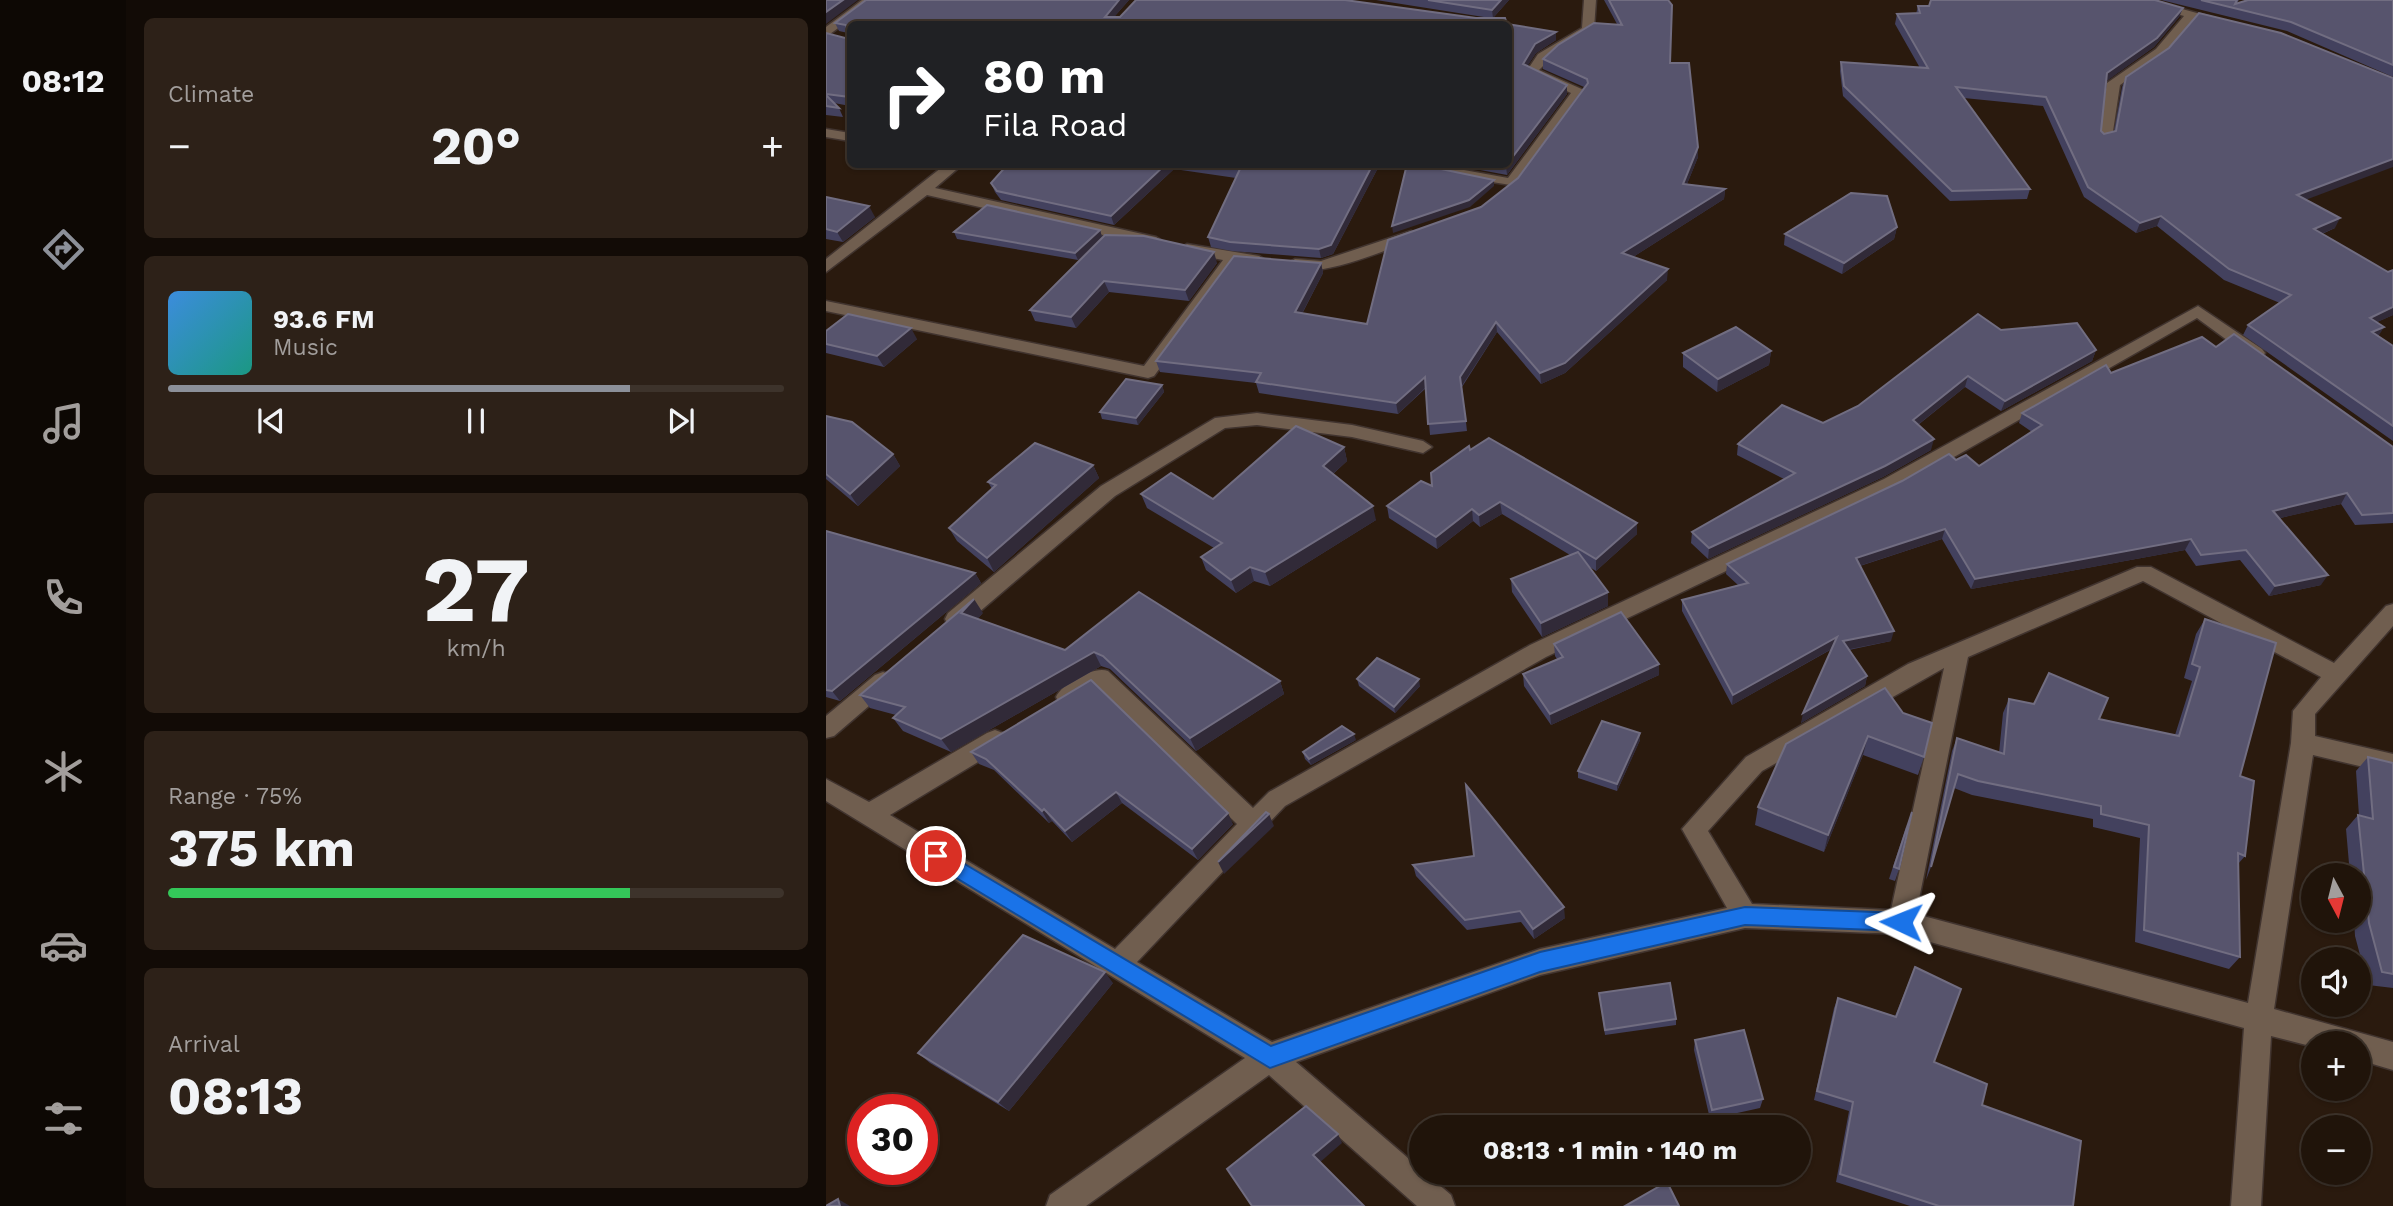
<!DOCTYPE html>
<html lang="en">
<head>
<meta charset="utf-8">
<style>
	:root { --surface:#20140a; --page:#2d2118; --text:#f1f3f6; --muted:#a29e9c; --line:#3d332b; --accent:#8c9099 }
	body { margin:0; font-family:"Work Sans",sans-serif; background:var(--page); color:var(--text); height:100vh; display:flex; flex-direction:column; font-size:26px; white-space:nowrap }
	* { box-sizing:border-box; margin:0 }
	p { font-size:23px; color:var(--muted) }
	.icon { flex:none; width:38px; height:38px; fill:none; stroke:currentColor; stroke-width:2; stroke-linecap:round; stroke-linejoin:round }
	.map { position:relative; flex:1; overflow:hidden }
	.side { display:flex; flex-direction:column; gap:18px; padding:18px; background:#120b06; width:700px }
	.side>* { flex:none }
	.top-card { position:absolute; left:21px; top:21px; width:665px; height:147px; border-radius:10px; box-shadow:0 2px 5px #0004,0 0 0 2px var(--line); background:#202124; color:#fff; overflow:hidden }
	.needle { width:46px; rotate:173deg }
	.controls { position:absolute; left:1475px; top:863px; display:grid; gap:14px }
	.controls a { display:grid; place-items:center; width:70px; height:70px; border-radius:50%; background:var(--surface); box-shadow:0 2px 5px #0004,0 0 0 2px var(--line); font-size:35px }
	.speed { position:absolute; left:21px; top:1094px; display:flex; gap:14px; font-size:35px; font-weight:700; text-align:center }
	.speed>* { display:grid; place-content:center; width:91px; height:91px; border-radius:50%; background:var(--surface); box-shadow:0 2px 5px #0004,0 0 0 2px var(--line); line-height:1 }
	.speed .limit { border:10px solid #d22; background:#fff; color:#111 }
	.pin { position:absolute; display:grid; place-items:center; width:60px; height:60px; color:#fff; margin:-30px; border:4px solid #fff; border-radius:50%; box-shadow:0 2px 7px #0007 }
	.me { position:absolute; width:77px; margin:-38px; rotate:272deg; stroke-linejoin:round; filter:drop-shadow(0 0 5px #0008) }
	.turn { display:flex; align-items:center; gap:24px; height:147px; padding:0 21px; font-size:32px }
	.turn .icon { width:91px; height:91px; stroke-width:2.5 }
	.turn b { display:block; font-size:49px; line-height:60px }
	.big { font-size:52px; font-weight:700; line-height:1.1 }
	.side .widget { flex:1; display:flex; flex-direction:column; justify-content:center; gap:10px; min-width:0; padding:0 24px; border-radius:10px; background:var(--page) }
	.side .dial { align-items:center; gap:0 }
	.dial b { font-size:91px; line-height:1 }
	.song { display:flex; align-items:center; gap:21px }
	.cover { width:84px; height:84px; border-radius:10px; background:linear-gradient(135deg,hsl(210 70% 55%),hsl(170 70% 35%)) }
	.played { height:7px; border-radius:4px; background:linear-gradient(90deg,var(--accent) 75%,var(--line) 75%) }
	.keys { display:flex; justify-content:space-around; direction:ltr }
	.heat { display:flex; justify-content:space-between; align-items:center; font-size:38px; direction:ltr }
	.charge { height:10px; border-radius:5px; background:linear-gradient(90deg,#34c759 75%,var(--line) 0) }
	.trip { position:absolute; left:583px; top:1115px; width:402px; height:70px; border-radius:35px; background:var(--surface); box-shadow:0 2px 5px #0004,0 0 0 2px var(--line); font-weight:700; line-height:70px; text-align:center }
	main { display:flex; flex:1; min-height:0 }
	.menu { display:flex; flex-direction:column; width:126px; justify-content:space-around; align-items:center; background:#0d0804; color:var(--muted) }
	.menu .icon { width:49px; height:49px }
	.menu .selected { color:var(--accent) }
	.menu b { font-size:32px; color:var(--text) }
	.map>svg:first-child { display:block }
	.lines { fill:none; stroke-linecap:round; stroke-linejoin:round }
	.minor-casing { stroke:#41342f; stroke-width:3 }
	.minor { fill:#705e4f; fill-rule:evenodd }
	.wall { fill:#43415e }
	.shaded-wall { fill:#312a38 }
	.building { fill:#57546d; stroke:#716d81; stroke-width:2 }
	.route { fill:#1a73e8; stroke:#114b97; stroke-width:2 }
</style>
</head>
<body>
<main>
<nav class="menu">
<b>08:12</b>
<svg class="icon selected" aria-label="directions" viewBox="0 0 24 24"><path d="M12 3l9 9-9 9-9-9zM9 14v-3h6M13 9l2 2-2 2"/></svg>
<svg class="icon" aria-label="music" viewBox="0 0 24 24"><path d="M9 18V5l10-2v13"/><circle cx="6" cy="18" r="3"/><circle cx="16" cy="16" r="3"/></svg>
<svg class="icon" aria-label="phone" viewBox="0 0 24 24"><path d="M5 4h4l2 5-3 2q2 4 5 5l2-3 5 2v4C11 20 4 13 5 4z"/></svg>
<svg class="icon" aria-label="climate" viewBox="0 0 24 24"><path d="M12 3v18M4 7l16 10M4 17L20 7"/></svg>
<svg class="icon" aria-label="car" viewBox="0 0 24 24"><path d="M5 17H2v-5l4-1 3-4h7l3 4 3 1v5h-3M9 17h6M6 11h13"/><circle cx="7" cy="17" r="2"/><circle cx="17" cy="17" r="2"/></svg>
<svg class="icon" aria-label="filters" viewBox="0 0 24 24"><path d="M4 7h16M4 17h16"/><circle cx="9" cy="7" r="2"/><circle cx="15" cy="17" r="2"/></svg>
</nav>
<section class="side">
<div class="widget"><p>Climate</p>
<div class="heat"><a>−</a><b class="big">20°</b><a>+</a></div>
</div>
<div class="widget">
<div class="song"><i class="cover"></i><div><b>93.6 FM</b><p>Music</p></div></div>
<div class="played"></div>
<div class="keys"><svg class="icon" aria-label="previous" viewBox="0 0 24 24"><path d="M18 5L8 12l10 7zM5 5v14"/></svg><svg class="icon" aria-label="pause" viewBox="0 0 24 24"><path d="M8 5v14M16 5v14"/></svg><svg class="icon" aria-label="next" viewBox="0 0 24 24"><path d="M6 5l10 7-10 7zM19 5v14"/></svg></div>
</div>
<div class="widget dial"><b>27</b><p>km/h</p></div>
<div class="widget"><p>Range · 75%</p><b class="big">375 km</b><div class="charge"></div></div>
<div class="widget"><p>Arrival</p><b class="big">08:13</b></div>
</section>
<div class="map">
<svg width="1567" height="1206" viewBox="0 0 1567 1206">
	<rect width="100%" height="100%" fill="#2a1a0e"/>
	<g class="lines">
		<g class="minor-casing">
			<g id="minor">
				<path d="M36 0H50L0 37V27Z"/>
				<path d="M758 0H770L768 29 728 55 713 70 760 91 691 186 572 167 570 164H605L682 178 745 93 700 72 712 54 756 28Z"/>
				<path d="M1304 0H1324L1403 22 1397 26 1369 18 1338 55 1294 85 1286 138 1279 142 1272 138 1281 83 1330 49 1358 16Z"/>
				<path d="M0 129 24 133V141L0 137Z"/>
				<path d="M120 164H137L109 188 330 237 338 242 330 247 101 195 0 272V259Z"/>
				<path d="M585 231 590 233V239C564 248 482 285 461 264L469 259 495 261Z"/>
				<path d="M361 244 433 256 441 261 433 266 412 262 328 376 322 378 0 311V301L318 366 397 260 355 252 353 249Z"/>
				<path d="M1372 306 1436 349 1439 353 1436 357H1424L1371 318 1072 489 720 657 459 806 311 962 446 1042 714 949 901 908 856 829 920 757 1082 664 1311 567H1325L1508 663 1560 606 1567 604V626L1489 714V736L1567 754V774L1487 755 1448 1009 1567 1042V1070L1533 1060V1043H1488V1047L1445 1036 1435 1206H1405L1418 1028 1075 934 919 928 714 975 470 1062 625 1195 629 1206H591L443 1075 260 1206H220L224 1195 419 1058 0 801V779L43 802 161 733 169 730 177 733 181 740 177 747 64 815 289 949 411 824 272 689C260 697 248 708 233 703L230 697C237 683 267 666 282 671L427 808 443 792 704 645 1058 479ZM1317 581 1495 677 1467 711 1465 743 1422 1003 1090 914 1142 657ZM1118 668 1065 910 926 904 882 831 936 771Z"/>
				<path d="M431 413 526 425 597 441 606 447 597 453 526 437 431 425 399 428 289 496 138 625H122L119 619 122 613 275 486 389 418Z"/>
				<path d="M57 672 65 675 68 681 65 687 8 736 0 738V716L49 675Z"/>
			</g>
		</g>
		<use href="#minor" class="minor"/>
	</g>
	<g class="wall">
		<path d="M40 0H303L288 17 664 18 550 0H683L667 18 681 24 730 32V40L710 53 701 66 741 85V94L681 175 622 164H682V24H24V106L8 103 13 108 17 117 0 115V33L19 38 23 35 22 33 13 31 9 23Z"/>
		<path d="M778 0H842L844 63 872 157 861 184 899 189 898 199 807 257 841 280 739 373 715 384 671 332 636 387 641 431 604 435 600 388 572 414 433 393 430 383 334 372 330 361 495 263 497 273 476 314 541 324 655 207 692 178 758 87 717 69V59L791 24Z"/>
		<path d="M1335 0H1413L1411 3 1567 0V77L1461 31Z"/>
		<path d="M1092 6 1357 8 1353 17 1328 47 1280 81 1275 131 1278 134 1288 131 1296 87 1300 77 1480 200 1509 228 1496 234 1562 272 1567 270V315L1551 322 1553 336 1567 346V441L1417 335 1422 325 1454 303 1398 280 1331 226 1310 233 1258 197 1217 106 1138 98 1204 189 1201 199 1124 201 1017 96 1014 71 1015 62 1094 68 1069 24 1071 14H1090Z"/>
		<path d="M182 164H554L507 254 495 258 406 251 385 247 382 237 410 178 348 169 288 225 175 200 169 192 165 183Z"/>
		<path d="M0 197 49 217 17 242 0 239Z"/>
		<path d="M1071 227 1068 239 1016 274 958 245 959 234Z"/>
		<path d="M274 230 276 237 252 260 131 239 128 232Z"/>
		<path d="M279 235 391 263 363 301 283 292 250 328 209 321 204 310Z"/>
		<path d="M1175 330 1270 350 1266 361 1175 411 1139 387 1092 425 1105 450 1057 477 882 559 865 543 866 532 958 479 911 455 912 444 997 423 1032 406Z"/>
		<path d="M0 331 91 339 58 367 0 353Z"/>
		<path d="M1390 347 1567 447V523L1529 525 1515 504 1454 518 1495 585 1443 596 1414 560 1370 566 1359 550 1145 589 1116 539 1034 566 1065 641 1023 650 1041 676 1039 686 975 723 1006 649 906 705 856 611V600L912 585 900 574 901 564 1130 460 1153 466 1206 432 1193 423 1196 413 1285 373Z"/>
		<path d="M945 351 943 365 891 392 857 367V353Z"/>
		<path d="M336 385 338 392 312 425 276 419 274 412Z"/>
		<path d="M0 416 67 454 74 466 32 506 0 479Z"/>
		<path d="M518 447 521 461 507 474 550 520 444 586 428 581 410 593 380 570 375 557 388 548 321 508 315 494 387 499Z"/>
		<path d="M644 450 811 523V534L770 571 762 566 782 606 716 637 686 592 685 579 744 555 676 514 654 527 647 521 611 549 563 518 561 506 606 486Z"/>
		<path d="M267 465 273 478 168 572 131 541 123 528 166 489 162 482Z"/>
		<path d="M0 531 149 573 155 583 14 701 0 697Z"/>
		<path d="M313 592 454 681 458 694 370 751 284 669 275 666 125 752 77 731 67 718 70 715 44 708 34 695 157 613 151 619 239 650Z"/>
		<path d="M1379 619 1414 776 1419 856 1412 864 1414 957 1403 969 1309 942 1314 838 1267 827V819L1146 795 1128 788 1105 867 1100 880 1126 751 1131 738 1173 753 1177 713 1183 699 1349 735 1366 681 1358 678 1370 634Z"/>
		<path d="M728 644 833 675 725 725 698 686 697 674 731 659 729 656Z"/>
		<path d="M531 679 594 686 569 713 533 686Z"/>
		<path d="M1059 688 1098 757 1092 775 1037 755 998 852 929 825 932 807Z"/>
		<path d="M814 733V740L791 791 752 778V771Z"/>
		<path d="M530 740 485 765 479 759 477 752Z"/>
		<path d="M145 752 407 824 372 860 296 803 246 842 226 821 223 823 168 770 153 764Z"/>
		<path d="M1542 757 1567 763V988L1542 985 1529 936 1528 920H1533V875H1524L1520 829 1532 815 1533 816 1530 771Z"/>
		<path d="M1081 824 1073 869 1069 881 1063 879Z"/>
		<path d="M587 865 739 918 708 939 695 922 641 930 590 876Z"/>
		<path d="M1089 967 1108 1062 1156 1105 1247 1206H1084L1010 1182 1023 1111 988 1100 1008 1008 1012 998 1069 1016Z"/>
		<path d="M287 983 183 1111 104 1063 92 1053Z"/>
		<path d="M773 993 850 1019V1025L779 1035Z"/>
		<path d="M869 1040 937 1099 934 1108 884 1119 868 1050Z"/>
	</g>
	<g class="shaded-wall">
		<path d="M17 0H32L0 24V12Z"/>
		<path d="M293 0H303L282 24 279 17Z"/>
		<path d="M675 0H683L667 18 666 10Z"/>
		<path d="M1357 8 1353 17 1328 47 1278 83 1281 73Z"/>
		<path d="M730 32V40L710 53 697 73V64L709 44Z"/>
		<path d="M741 85V94L681 175 680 166 682 164V163Z"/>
		<path d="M872 147V157L857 194V184Z"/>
		<path d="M1567 159V167L1466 205 1471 195Z"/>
		<path d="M340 164H347L348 169 288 225 285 216Z"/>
		<path d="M547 164H554L507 254 495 258 493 249Z"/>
		<path d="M668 180V186L644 207 567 233 566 226Z"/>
		<path d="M899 189 898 199 796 264V253Z"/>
		<path d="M43 206 49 217 17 242 11 232Z"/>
		<path d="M1335 216 1331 226 1310 233 1314 223Z"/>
		<path d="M1514 218 1509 228 1483 239 1488 229Z"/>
		<path d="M1071 227 1068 239 1016 274 1018 263Z"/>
		<path d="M274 230 276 237 252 260 249 253Z"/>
		<path d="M388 252 391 263 363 301 359 290Z"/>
		<path d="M495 263 497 273 471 323 469 312Z"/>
		<path d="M842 269 841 280 739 373 715 384 714 373Z"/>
		<path d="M278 281 283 292 250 328 245 317Z"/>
		<path d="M1567 307V315L1538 328 1544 318Z"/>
		<path d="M670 322 671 332 635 387 634 377Z"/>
		<path d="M1558 327 1552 337 1546 332Z"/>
		<path d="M85 328 91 339 58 367 51 356Z"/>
		<path d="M1270 350 1266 361 1175 411 1179 401Z"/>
		<path d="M945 351 943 365 891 392 892 379Z"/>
		<path d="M1142 376 1139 387 1084 431 1087 420Z"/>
		<path d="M599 377 600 387 572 414 570 403Z"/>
		<path d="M336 385 338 392 312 425 310 418Z"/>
		<path d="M1108 439 1105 450 1057 477 882 559 883 548Z"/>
		<path d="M518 447 521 461 500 480 497 466Z"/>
		<path d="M67 454 74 466 32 506 24 494Z"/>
		<path d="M267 465 273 478 168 572 161 558Z"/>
		<path d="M1521 493 1515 504 1441 521 1447 511Z"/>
		<path d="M674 502 676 514 654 527 653 515Z"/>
		<path d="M547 506 550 520 444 586 439 572Z"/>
		<path d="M646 509 647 521 611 549 610 537Z"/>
		<path d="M811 523V534L770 571V559Z"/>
		<path d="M1119 529 1116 539 1027 568 1030 558Z"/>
		<path d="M1365 539 1359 550 1145 589 1149 579Z"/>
		<path d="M424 567 428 581 410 593 405 580Z"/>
		<path d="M149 573 155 583 14 701 6 691Z"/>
		<path d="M1502 575 1495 585 1443 596 1449 586Z"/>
		<path d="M782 592V606L716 637 715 623Z"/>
		<path d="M148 599 157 613 144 627 135 613Z"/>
		<path d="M1068 631 1065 641 1014 651 1017 641Z"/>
		<path d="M1011 637 1009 647 906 705 907 695Z"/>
		<path d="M268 652 275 666 125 752 115 739Z"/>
		<path d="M833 664V675L725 725 724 714Z"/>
		<path d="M1041 676 1039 686 975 723 977 713Z"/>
		<path d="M593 679 594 686 569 713 568 707Z"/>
		<path d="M454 681 458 694 370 751 364 738Z"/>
		<path d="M814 733V740L791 791V784Z"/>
		<path d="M528 734 530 740 485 765 483 759Z"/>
		<path d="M1042 736 1037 755 998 852 1002 835Z"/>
		<path d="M290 792 296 803 246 842 239 831Z"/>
		<path d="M218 809 226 821 223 823 216 811Z"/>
		<path d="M402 813 407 824 372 860 366 849Z"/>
		<path d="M443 814 448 826 398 874 392 862Z"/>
		<path d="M738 907 739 918 708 939 707 929Z"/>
		<path d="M279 972 287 983 183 1111 172 1102Z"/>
		<path d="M512 1134 516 1143 492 1164 487 1155Z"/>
		<path d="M12 1199 24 1206H14Z"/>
	</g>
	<g class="building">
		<path d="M0 0H17L0 12Z"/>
		<path d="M40 0H293L279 17H294L310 0H519L650 18H679L681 24 730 32 709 44 697 64 741 85 682 163V24H24V97L0 94V33L19 38 23 35 20 25 9 23Z"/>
		<path d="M602 0H675L666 10Z"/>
		<path d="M783 0H842L846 5 844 63H863L872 147 857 184 899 189 796 253 842 269 739 363 714 373 670 322 634 377 640 421 602 424 599 377 570 403 430 382 435 373 330 361 408 256 495 263 469 312 541 324 562 240 655 207 692 178 762 83 761 79 717 59 732 45 768 23 796 25Z"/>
		<path d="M1105 0H1329L1357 8 1331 38 1281 73 1275 131 1278 134 1290 131 1300 77 1343 48 1373 13 1455 33 1567 78V159L1471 195 1514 218 1488 229 1562 272 1567 270V307L1544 318 1558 327 1546 332 1567 346V426L1422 325 1465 295 1403 269 1335 216 1314 223 1262 187 1220 97 1130 87 1204 189 1126 191 1018 86 1015 62 1102 68 1071 14 1094 13 1092 6H1103Z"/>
		<path d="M1375 0H1411L1409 4 1422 0H1567V65L1465 22Z"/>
		<path d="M0 95 13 108 0 106Z"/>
		<path d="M182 164H340L285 216 171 191 165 183Z"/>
		<path d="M380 164H547L505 245 493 249 404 242 382 237 414 169Z"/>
		<path d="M581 164H591L668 180 643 200 566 226Z"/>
		<path d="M1025 193 1061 196 1071 227 1018 263 959 234Z"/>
		<path d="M0 197 43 206 11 232 0 229Z"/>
		<path d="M161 205 274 230 249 253 128 232Z"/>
		<path d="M279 235 318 236 388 252 359 290 278 281 245 317 204 310Z"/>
		<path d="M22 314 85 328 51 356 0 344V331Z"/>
		<path d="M1152 314 1175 330 1251 323 1270 350 1179 401 1142 376 1087 420 1108 439 1059 466 883 548 866 532 969 473 912 444 956 405 997 423 1032 406Z"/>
		<path d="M910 327 945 351 892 379 857 353Z"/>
		<path d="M1408 334 1567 447V513L1536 515 1521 493 1447 511 1502 575 1449 586 1420 550 1375 555 1365 539 1149 579 1119 529 1030 558 1068 631 1017 641 1041 676 977 713 1011 637 907 695 856 600 922 583 901 564 1076 481 1123 454 1130 460 1140 455 1153 466 1216 425 1196 413 1280 365 1285 373 1376 337 1390 347Z"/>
		<path d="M300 379 336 385 310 418 274 412Z"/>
		<path d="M0 416 26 422 67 454 24 494 0 474Z"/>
		<path d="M470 426 518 447 497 466 547 506 439 572 424 567 405 580 375 557 396 543 315 494 345 473 387 499Z"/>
		<path d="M663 438 811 523 770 559 674 502 653 515 646 509 610 537 561 506 595 481 606 486 605 473 643 446 644 450Z"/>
		<path d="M209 443 267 465 161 558 123 528 170 485 162 482Z"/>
		<path d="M0 531 149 573 6 691 0 690Z"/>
		<path d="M752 552 782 592 715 623 685 579Z"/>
		<path d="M313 592 454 681 364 738 277 656 268 652 115 739 67 718 79 707 34 695 148 599 135 613 239 650Z"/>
		<path d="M795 612 833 664 724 714 697 674 737 657 728 644Z"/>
		<path d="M1379 619 1450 643 1414 776 1428 781 1419 856 1412 853 1414 957 1318 930 1323 825 1275 814V806L1152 781 1132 774 1105 867 1131 738 1178 754 1183 699 1208 704 1223 673 1282 698 1273 719 1353 736 1374 667 1366 664Z"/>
		<path d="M551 658 593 679 568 707 531 679Z"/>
		<path d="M265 680 402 813 366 849 290 792 239 831 218 809 216 811 160 759 145 752Z"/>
		<path d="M1059 688 1077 713 1106 723 1098 757 1042 736 1002 835 932 807 960 744Z"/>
		<path d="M776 721 814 733 791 784 752 771Z"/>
		<path d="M516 726 528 734 483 759 477 752Z"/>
		<path d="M1542 757 1567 763V974L1556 972 1543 923 1532 815 1547 819Z"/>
		<path d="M640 785 738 907 707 929 694 911 639 920 587 865 648 856Z"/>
		<path d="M440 812 443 814 392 862Z"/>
		<path d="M1086 812 1073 869 1068 867Z"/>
		<path d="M197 935 279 972 172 1102 92 1053Z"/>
		<path d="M1089 967 1135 989 1108 1062 1161 1084 1156 1105 1255 1141 1247 1206H1113L1014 1174 1027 1102 991 1091 1012 998 1070 1017Z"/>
		<path d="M844 983 850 1019 779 1030 773 993Z"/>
		<path d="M918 1030 937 1099 886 1110 869 1040Z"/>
		<path d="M480 1106 512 1134 487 1155 538 1206H426L401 1169Z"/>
		<path d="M841 1182 853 1206H799Z"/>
		<path d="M12 1199 14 1206H0Z"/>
	</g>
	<path class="route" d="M110 847 445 1046 714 952 919 907 1075 913 1082 915 1085 922 1082 928 1075 931 919 925 714 972 444 1068 104 862 101 856 104 850Z"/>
</svg>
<div class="controls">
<a><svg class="needle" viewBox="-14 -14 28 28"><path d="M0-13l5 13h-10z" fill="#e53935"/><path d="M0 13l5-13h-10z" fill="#a29e9c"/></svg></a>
<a><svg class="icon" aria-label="sound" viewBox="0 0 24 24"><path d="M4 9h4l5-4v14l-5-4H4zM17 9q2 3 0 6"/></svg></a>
<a>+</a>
<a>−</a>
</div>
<div class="speed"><div class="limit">30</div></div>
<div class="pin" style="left:110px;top:856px;background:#d93025"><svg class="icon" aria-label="arrive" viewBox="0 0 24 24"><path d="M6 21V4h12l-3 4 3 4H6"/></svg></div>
<svg class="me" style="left:1075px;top:922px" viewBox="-20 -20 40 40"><path d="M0-17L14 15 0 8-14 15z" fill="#1a73e8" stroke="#fff" stroke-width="4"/></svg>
<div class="trip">08:13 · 1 min · 140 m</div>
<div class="top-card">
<div class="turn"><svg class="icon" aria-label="right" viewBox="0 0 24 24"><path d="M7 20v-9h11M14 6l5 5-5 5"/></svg><div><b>80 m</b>Fila Road</div></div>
</div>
</div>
</main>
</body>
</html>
